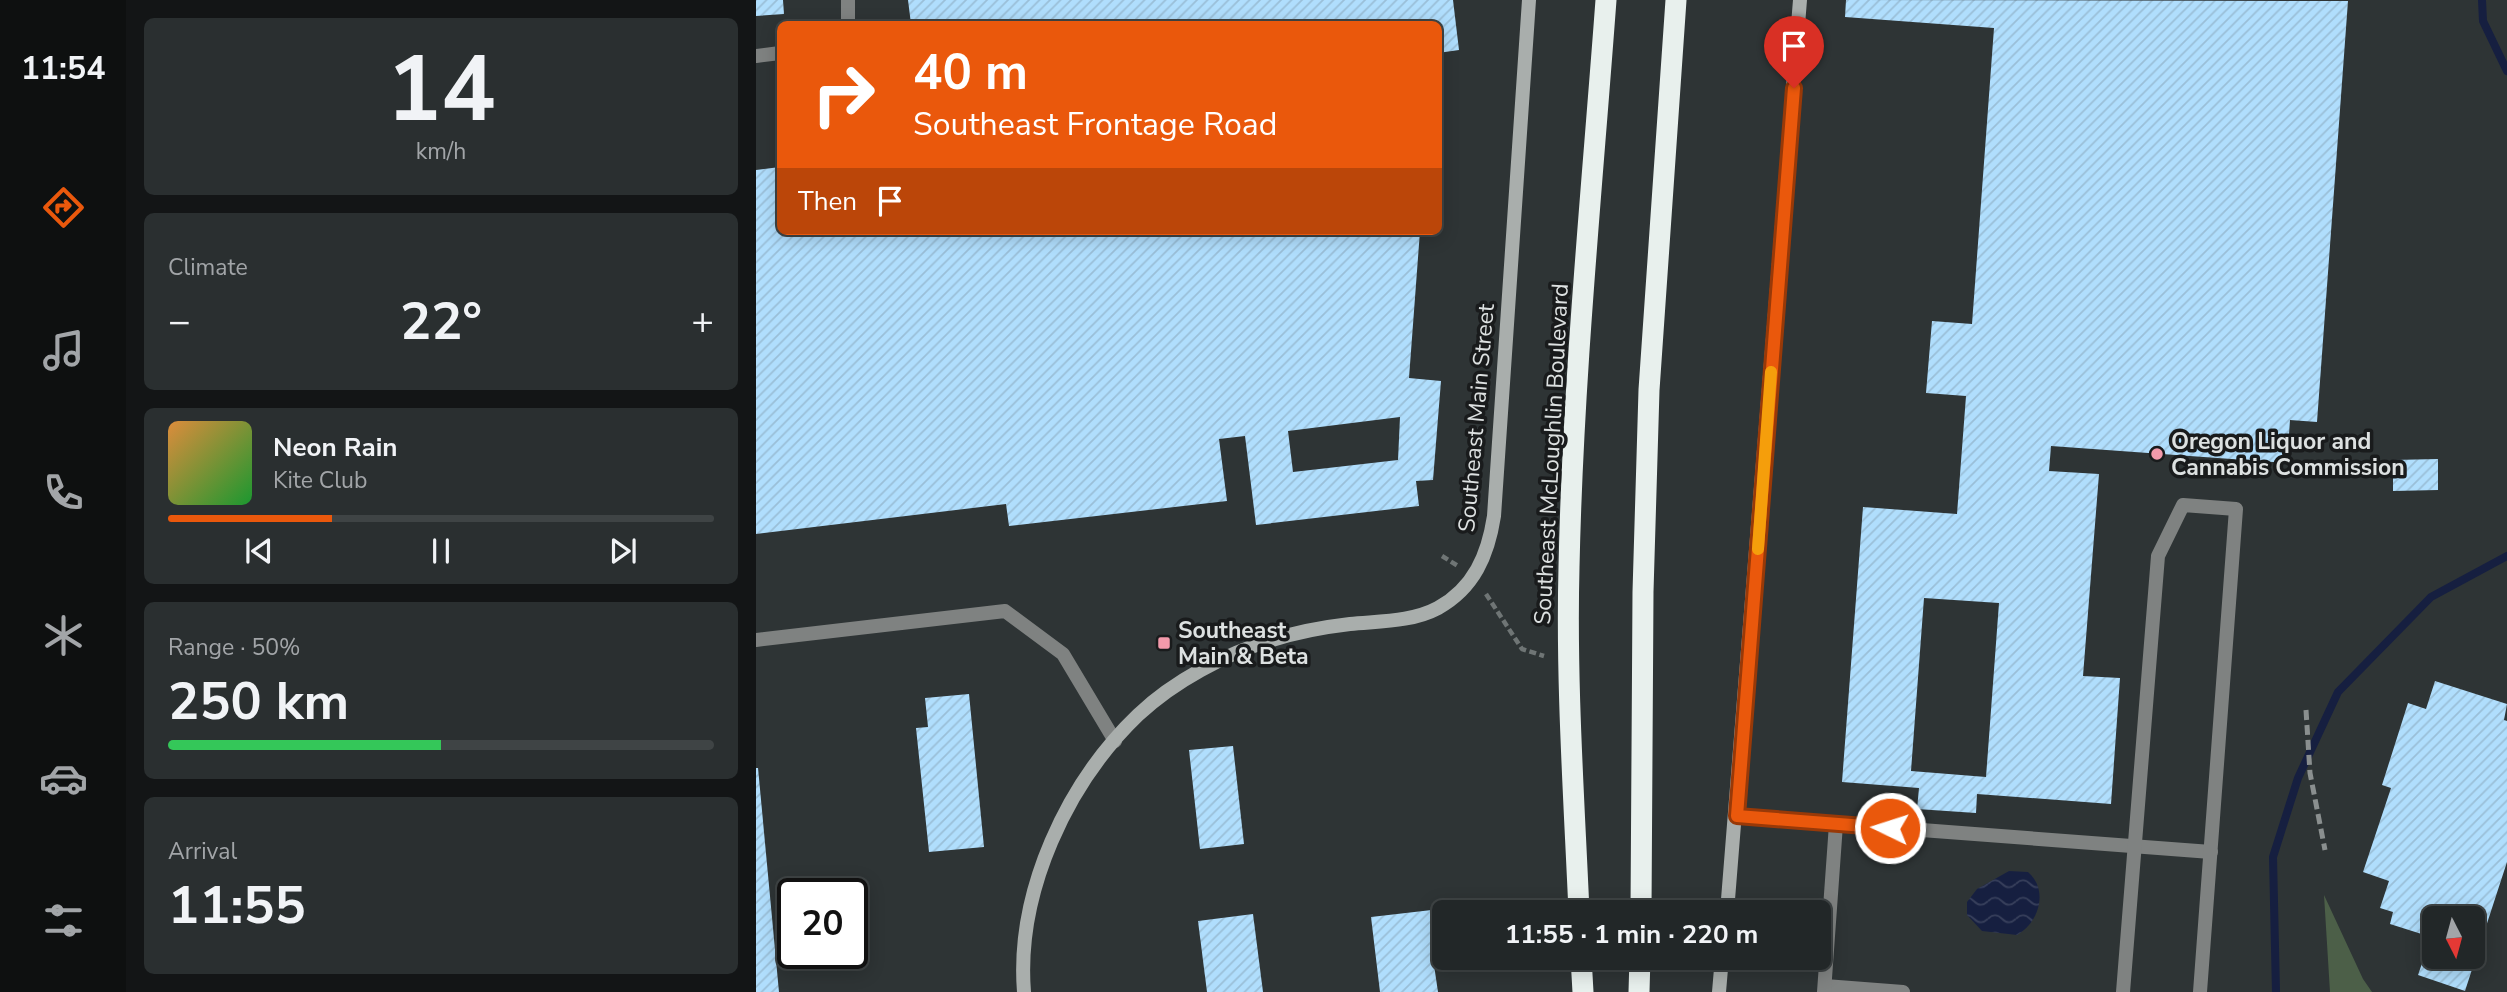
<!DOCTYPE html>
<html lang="en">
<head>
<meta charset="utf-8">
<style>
	:root { --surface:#222728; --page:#2a2f30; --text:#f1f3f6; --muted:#a2a5a8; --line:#3f4445; --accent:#ea580c }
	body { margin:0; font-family:"Nunito Sans",sans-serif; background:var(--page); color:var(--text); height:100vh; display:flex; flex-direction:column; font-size:26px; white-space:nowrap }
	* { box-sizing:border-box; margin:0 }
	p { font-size:23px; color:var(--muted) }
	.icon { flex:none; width:38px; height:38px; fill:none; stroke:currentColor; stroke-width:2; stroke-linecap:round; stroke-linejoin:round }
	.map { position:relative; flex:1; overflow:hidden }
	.panel { display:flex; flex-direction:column; gap:18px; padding:18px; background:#131516; width:630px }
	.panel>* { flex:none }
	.top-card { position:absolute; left:21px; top:21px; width:665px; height:214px; border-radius:10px; box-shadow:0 4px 18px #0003,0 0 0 2px var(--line); background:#ea580c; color:#fff; overflow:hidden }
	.needle { width:46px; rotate:174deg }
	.buttons { position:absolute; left:1666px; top:906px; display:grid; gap:14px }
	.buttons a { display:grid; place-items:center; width:63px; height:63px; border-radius:10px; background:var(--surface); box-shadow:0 4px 18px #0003,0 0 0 2px var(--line); font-size:35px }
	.speed { position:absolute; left:21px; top:878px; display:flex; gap:14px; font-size:35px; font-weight:700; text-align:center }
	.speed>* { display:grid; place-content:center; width:91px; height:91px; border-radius:50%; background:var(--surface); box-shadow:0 4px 18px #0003,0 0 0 2px var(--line); line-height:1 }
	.speed .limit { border:4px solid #111; border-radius:10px; background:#fff; color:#111 }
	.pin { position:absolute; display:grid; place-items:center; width:60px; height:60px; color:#fff; margin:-72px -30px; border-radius:50% 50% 50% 0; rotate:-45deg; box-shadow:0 0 7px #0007 }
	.pin .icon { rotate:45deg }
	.me { position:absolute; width:77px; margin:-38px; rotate:274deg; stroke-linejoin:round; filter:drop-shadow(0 0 5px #0008) }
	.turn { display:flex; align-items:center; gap:24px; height:147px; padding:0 21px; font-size:32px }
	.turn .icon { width:91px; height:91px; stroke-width:2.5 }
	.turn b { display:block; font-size:49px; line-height:60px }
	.then { display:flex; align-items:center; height:66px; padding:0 21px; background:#0003; gap:14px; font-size:26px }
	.big { font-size:52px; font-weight:700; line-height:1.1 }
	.panel .tile { flex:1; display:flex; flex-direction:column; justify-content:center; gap:10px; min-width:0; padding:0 24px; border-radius:10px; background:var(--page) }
	.panel .dial { align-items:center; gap:0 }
	.dial b { font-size:91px; line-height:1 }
	.song { display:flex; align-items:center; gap:21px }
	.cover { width:84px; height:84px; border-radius:10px; background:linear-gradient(135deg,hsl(30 70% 55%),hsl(130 70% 35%)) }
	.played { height:7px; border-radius:4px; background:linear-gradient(90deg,var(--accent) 30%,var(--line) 30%) }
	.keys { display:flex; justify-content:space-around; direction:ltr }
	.heat { display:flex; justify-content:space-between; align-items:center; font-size:38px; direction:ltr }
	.charge { height:10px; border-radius:5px; background:linear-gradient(90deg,#34c759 50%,var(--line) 0) }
	.trip { position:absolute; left:676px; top:900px; width:399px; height:70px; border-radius:10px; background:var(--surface); box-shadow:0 4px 18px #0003,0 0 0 2px var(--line); font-weight:700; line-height:70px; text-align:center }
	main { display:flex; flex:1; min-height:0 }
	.tab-bar { display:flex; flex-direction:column; width:126px; justify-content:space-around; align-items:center; background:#0e1010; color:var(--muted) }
	.tab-bar .icon { width:49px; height:49px }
	.tab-bar .on { color:var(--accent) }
	.tab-bar b { font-size:32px; color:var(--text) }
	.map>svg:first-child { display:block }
	.grass { fill:#4c5f48 }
	.water { fill:url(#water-waves) }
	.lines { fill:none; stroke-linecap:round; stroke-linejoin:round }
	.stream { stroke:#161f40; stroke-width:8 }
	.building { fill:url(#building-hatch); fill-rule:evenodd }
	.path { stroke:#6f7575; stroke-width:4.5; stroke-dasharray:7 3.5; stroke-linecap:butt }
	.lane { stroke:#7f8281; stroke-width:14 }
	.street { stroke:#7f8281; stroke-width:14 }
	.secondary { stroke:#a9aeac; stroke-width:14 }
	.highway { stroke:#e8f0ed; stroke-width:21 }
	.rail { stroke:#8a8f8f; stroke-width:5; stroke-dasharray:10 5; stroke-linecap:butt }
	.route-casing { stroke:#983908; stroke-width:18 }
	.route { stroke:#ea580c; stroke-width:12 }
	.slow { stroke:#f59e0b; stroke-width:12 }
	.poi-dot { fill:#f39aab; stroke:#191b1c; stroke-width:2.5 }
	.labels { text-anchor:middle; stroke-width:7; stroke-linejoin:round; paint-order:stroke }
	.street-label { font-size:23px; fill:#dde1e1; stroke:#191b1c }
	.poi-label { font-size:23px; font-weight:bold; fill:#dde1e1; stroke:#191b1c; text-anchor:start }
</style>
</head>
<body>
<main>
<nav class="tab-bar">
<b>11:54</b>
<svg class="icon on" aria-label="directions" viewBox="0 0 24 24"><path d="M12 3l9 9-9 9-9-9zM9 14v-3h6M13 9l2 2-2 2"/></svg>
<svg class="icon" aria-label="music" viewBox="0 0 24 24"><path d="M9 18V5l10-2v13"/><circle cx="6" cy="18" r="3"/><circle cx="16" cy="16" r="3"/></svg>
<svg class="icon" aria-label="phone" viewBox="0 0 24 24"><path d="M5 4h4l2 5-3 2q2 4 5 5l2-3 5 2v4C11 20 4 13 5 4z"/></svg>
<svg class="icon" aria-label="climate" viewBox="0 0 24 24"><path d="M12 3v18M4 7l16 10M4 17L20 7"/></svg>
<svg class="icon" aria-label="car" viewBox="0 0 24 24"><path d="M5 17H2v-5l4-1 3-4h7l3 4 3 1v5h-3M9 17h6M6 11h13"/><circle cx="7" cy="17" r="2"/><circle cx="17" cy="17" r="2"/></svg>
<svg class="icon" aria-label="filters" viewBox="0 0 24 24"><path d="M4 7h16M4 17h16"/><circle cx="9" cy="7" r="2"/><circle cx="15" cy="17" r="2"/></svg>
</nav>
<section class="panel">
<div class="tile dial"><b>14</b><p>km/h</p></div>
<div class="tile"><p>Climate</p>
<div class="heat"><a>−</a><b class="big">22°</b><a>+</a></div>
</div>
<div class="tile">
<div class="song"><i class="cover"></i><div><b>Neon Rain</b><p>Kite Club</p></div></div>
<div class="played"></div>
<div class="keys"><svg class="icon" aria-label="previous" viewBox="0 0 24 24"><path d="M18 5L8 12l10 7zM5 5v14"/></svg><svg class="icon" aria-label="pause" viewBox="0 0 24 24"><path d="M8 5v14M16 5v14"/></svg><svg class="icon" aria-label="next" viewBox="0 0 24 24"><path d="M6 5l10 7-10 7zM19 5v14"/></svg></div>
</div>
<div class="tile"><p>Range · 50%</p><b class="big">250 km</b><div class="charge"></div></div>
<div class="tile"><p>Arrival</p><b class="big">11:55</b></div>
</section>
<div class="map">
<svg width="1751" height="992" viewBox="0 0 1751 992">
	<defs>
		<pattern id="water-waves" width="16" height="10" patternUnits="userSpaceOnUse" patternTransform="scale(1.75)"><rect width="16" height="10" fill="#161f40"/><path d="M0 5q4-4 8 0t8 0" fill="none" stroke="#373f5b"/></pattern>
		<pattern id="building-hatch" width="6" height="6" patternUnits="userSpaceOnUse" patternTransform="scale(1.75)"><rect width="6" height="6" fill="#b0defd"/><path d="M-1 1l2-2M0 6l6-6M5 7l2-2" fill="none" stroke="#9abfd8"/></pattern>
	</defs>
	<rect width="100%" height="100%" fill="#2e3435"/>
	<path class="grass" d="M1568 895 1607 979 1616 992H1574Z"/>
	<path class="water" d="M1253 871 1272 872C1293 890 1283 923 1261 935L1226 931 1211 915V902L1221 889Z"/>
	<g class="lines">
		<g class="stream">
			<path d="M1726 0 1727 21 1751 71"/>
			<path d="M1520 992 1517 857 1542 778 1582 692 1675 597 1751 556"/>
		</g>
	</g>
	<g class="building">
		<path d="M0 0H27L28 14 0 16Z"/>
		<path d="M152 0H697L703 50 682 53V24H155Z"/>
		<path d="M1090 0 1592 1 1561 422 1534 420 1531 463 1295 446 1293 471 1343 474 1327 676 1364 678 1355 804 1221 794 1220 813 1161 809 1163 788 1086 782 1107 507 1201 514 1210 396 1170 393 1176 321 1216 324 1238 28 1089 17ZM1168 598 1243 603 1230 777 1155 771Z"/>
		<path d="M24 167V231H664L653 378 685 381 677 480 660 481 663 506 500 525 489 436 463 439 471 501 253 526 250 504 0 534V170ZM644 417 642 460 537 472 532 431Z"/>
		<path d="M1682 459V490L1637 491V460Z"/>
		<path d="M1679 681 1751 704 1748 720 1751 721V862L1709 991 1662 975 1675 937 1634 924 1637 912 1624 908 1633 881 1607 872 1635 788 1626 785 1652 703 1670 709ZM1678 919H1717V957H1678Z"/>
		<path d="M213 694 228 847 173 852 160 728 172 727 169 698Z"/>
		<path d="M477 746 488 844 444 849 433 750Z"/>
		<path d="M0 768H2L23 992H0Z"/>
		<path d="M693 908V912H688V957H704L705 962 678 965 682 992H624L615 917Z"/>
		<path d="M497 914 507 992H451L442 921Z"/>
	</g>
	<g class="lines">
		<g class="path">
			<path d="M686 556 702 566"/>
			<path d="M730 594 766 649 788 656"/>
		</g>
		<g class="lane">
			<path d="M92 0V24"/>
			<path d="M0 56 24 53"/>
			<path d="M981 816 1455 852"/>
			<path d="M1069 986 1147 992"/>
			<path d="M1068 992 1080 824"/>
			<path d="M1367 992 1402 556 1427 505 1480 509 1444 992"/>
		</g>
		<path class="street" d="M0 640 249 611 307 654 359 741"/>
		<g class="secondary">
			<path d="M971 912 1044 0"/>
			<path d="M268 992C260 892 311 783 382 715 418 681 469 654 516 640 541 632 568 627 594 624 623 621 656 622 682 608 718 588 732 555 738 516L773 0"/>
			<path d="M963 992 966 957"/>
		</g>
		<g class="highway">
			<path d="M823 912C818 797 810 682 813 567 817 378 836 189 850 0"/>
			<path d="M885 912 887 592 893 390 920 0"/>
			<path d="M825 957 827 992"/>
			<path d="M883 992 884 957"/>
		</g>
		<path class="rail" d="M1550 710 1554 773 1569 850"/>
	</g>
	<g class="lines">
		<g class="route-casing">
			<path id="route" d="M1038 88 981 816 1134 828"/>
		</g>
		<use href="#route" class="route"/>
		<path class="slow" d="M1002 549 1015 372"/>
	</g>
	<g class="poi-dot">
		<circle cx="1401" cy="454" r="7"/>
		<rect x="401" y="636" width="14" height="14" rx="3.5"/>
	</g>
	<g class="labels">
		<g class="street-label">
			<text transform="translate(720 418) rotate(-85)" y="8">Southeast Main Street</text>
			<text transform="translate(795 454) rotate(-87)" y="8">Southeast McLoughlin Boulevard</text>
		</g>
		<g class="poi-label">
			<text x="1415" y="449">Oregon Liquor and<tspan x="1415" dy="26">Cannabis Commission</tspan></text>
			<text x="422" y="638">Southeast<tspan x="422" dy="26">Main &amp; Beta</tspan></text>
		</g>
	</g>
</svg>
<div class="buttons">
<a><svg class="needle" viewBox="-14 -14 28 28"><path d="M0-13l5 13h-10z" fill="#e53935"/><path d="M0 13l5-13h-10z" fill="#a2a5a8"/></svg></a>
</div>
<div class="speed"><div class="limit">20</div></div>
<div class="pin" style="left:1038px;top:88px;background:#d93025"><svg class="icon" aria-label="arrive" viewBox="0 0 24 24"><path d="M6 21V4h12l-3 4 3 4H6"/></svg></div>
<svg class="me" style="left:1134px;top:828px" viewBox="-20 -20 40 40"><circle r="17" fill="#ea580c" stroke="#fff" stroke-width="3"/><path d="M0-11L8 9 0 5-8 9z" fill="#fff"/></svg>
<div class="trip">11:55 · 1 min · 220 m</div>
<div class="top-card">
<div class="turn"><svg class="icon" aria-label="right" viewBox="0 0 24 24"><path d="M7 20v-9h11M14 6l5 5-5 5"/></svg><div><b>40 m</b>Southeast Frontage Road</div></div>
<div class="then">Then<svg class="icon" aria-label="arrive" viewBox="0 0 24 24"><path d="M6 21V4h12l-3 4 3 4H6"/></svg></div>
</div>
</div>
</main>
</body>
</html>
